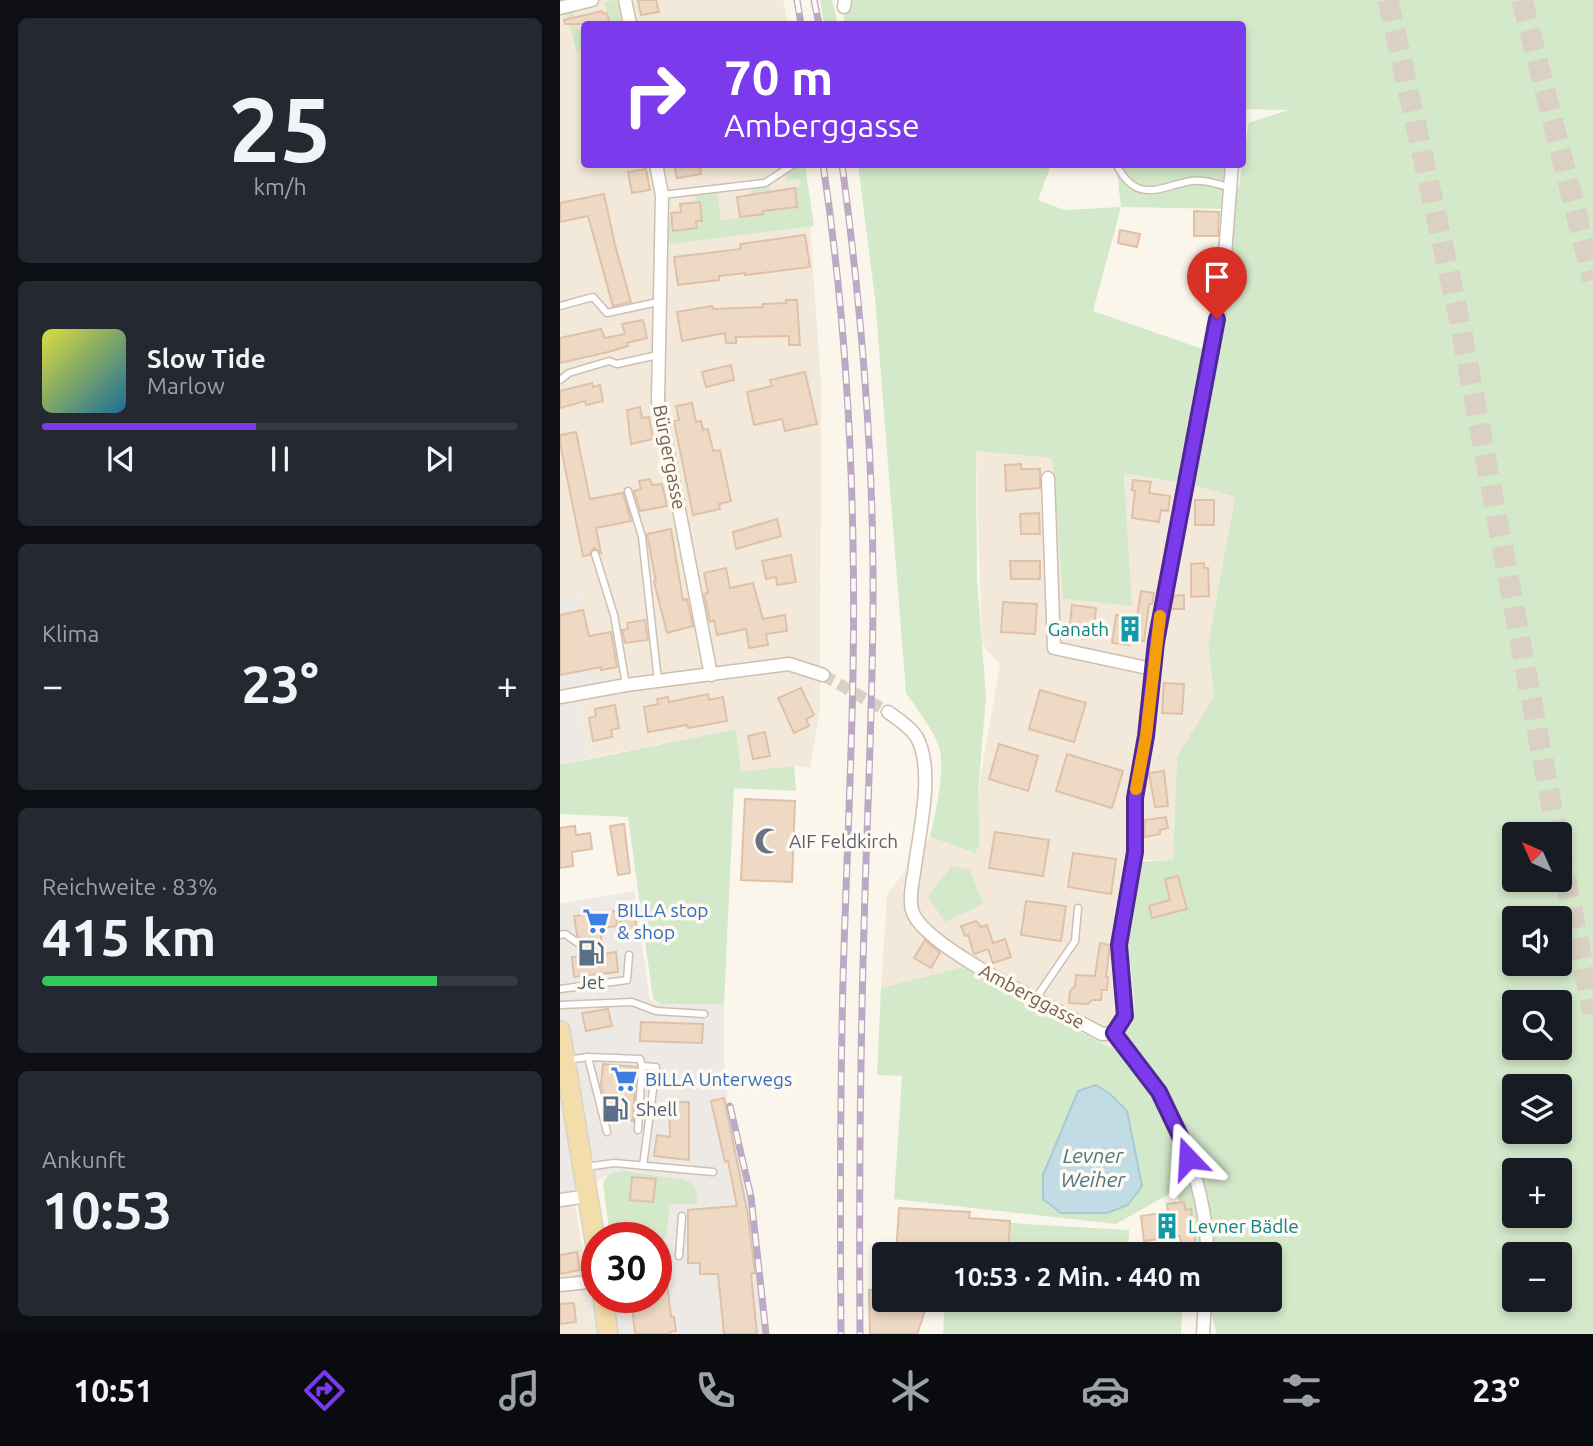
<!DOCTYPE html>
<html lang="de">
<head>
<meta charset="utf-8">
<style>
	:root { --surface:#171b24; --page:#242831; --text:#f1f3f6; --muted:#9ea1a6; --line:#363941; --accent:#7c3aed }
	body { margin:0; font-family:Ubuntu,sans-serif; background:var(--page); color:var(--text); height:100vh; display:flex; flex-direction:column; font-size:26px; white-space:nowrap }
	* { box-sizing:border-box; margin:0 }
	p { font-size:23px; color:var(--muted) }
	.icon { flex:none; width:38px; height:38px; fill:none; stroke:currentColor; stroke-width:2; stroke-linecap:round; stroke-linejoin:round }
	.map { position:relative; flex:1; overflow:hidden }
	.details { display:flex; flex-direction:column; gap:18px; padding:18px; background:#0d0f14; width:560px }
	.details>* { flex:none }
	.guide { position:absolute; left:21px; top:21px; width:665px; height:147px; border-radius:7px; box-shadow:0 4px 10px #0003; background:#7c3aed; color:#fff; overflow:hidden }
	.needle { width:46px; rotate:315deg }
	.tools { position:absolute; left:942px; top:822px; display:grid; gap:14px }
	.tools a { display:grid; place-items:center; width:70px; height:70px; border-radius:7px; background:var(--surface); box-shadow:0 4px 10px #0003; font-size:35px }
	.speed { position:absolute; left:21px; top:1222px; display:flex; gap:14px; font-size:35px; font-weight:700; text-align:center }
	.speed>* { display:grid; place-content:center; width:91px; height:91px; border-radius:50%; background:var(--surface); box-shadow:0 4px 10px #0003; line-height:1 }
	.speed .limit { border:10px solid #d22; background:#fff; color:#111 }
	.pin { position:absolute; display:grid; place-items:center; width:60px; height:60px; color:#fff; margin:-72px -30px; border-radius:50% 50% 50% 0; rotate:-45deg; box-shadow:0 0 7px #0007 }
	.pin .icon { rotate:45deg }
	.me { position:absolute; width:77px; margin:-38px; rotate:340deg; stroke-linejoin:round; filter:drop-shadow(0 0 5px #0008) }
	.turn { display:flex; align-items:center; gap:24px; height:147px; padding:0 28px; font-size:32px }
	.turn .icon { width:91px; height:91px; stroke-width:2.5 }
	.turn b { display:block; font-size:49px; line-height:60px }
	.big { font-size:52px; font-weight:700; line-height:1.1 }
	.details .widget { flex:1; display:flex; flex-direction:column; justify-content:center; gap:10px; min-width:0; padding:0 24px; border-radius:10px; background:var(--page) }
	.details .dial { align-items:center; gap:0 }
	.dial b { font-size:91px; line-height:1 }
	.song { display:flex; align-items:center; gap:21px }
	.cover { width:84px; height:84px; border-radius:10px; background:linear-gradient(135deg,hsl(60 70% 55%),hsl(200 70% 35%)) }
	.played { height:7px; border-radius:4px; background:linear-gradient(90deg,var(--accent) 45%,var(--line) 45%) }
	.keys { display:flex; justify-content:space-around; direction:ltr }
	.heat { display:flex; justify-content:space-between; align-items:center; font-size:38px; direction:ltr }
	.charge { height:10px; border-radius:5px; background:linear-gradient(90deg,#34c759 83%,var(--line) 0) }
	.trip { position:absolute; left:312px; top:1242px; width:410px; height:70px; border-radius:7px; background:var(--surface); box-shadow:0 4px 10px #0003; font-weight:700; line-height:70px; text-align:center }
	.tabs { display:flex; height:112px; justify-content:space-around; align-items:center; background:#090b0e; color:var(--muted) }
	.tabs .icon { width:49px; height:49px }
	.tabs .selected { color:var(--accent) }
	.tabs b { font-size:32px; color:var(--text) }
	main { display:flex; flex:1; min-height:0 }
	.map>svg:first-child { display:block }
	.residential { fill:#f2e9da }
	.industrial { fill:#ede9e4 }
	.green { fill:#d4e8ca; fill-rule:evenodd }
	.water { fill:#c1dce4; stroke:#a8cad5; stroke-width:2 }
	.building { fill:#eed9c5; stroke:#e0c1a7; stroke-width:2 }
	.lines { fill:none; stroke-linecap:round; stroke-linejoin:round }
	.street-tunnel { stroke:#dad0c4; stroke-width:12; stroke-dasharray:12 6; stroke-linecap:butt }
	.highway-tunnel { stroke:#dad0c4; stroke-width:21; stroke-dasharray:21 10; stroke-linecap:butt }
	.lane-casing { stroke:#cdbfb2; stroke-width:9 }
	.street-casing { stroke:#cdbfb2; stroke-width:15 }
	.primary-casing { stroke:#d8d2ce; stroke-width:22 }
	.lane { stroke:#fff; stroke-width:6 }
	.street { stroke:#fff; stroke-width:12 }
	.primary { stroke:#f3deaa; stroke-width:19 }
	.rail-casing { stroke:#bba9c5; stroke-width:7 }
	.rail { stroke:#fefaf2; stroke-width:4.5; stroke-dasharray:13; stroke-linecap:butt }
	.route-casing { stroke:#51269a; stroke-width:18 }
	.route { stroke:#7c3aed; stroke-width:12 }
	.slow { stroke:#f59e0b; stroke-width:12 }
	.labels { text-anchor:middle; stroke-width:7; stroke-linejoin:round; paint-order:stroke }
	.street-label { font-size:19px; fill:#756050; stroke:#fefaf2 }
	.culture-label { font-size:19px; fill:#0d838f; stroke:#fefaf2; text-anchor:end }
	.worship-label { font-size:19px; fill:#5b616d; stroke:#fefaf2; text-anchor:start }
	.shop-label { font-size:19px; fill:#366cbe; stroke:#fefaf2; text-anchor:start }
	.service-label { font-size:19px; fill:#4e5e75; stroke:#fefaf2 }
	.water-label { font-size:21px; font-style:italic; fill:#4b7785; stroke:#fefaf2 }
</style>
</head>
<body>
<main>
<section class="details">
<div class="widget dial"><b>25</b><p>km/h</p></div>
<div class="widget">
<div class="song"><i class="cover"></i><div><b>Slow Tide</b><p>Marlow</p></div></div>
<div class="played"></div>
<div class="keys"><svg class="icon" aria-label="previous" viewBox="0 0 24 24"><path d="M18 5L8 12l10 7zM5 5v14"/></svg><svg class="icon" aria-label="pause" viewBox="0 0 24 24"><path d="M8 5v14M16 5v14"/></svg><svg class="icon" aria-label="next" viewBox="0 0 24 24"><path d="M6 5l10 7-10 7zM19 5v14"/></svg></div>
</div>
<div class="widget"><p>Klima</p>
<div class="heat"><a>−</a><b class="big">23°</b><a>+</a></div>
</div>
<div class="widget"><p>Reichweite · 83%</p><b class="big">415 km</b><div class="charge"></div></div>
<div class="widget"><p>Ankunft</p><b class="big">10:53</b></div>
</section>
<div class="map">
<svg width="1033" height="1334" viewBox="0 0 1033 1334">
	<rect width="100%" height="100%" fill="#fbf6eb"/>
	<g class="residential">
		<path d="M0 0H223L228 24H24V164L246 165 261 385 260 709 250 768 234 766 180 773 175 729 30 758 17 698 21 596 0 600Z"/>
		<path d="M416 451 492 458 503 599 572 606 564 473 634 485 675 497 648 645 654 698 617 757 613 861 573 859 570 973 575 1010 573 1023 552 1048 402 967 321 988 327 895 370 837 414 853 420 844 418 792 440 665 422 644Z"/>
		<path d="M14 1194 25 1271 32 1334H0V1196Z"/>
	</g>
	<g class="industrial">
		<path d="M20 595 41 694 17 699 30 758 0 765V600Z"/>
		<path d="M74 891 90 1000 101 1004H164V1061L168 1110 186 1182 194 1241 202 1334H32L24 1261 37 1260V1297H96V1248L102 1245 106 1237 109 1204 65 1171 42 1177 14 1194 0 1196V904Z"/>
	</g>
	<g class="green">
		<path d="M54 0 60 4 64 24H50L44 2Z"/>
		<path d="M260 0H272L278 24H264Z"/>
		<path d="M285 0H1033V1334H657L647 1300H709V1255H634L616 1190 556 1224 334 1199 342 1076 317 1075 321 988 402 967 551 1048 573 1023 575 1010 567 932 579 862 613 860 617 756 654 697 648 645 675 497 634 485 564 473 572 606 503 599 492 458 416 451 417 579 426 697 418 792 420 844 415 853 370 837C375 814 387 766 378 744 370 725 357 709 346 693L315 298 298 165H491L478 200 504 210 561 207 556 165H668L669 207 679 186 689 123 728 110 683 109 682 24H284ZM561 207 669 209 668 299 657 354 533 311ZM954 835H999V880H954ZM954 919H999V964H954ZM954 1003H999V1048H954ZM954 1087H999V1132H954ZM954 1171H999V1216H954ZM954 1255H999V1300H954Z"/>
		<path d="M13 11 18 30 24 29V51L17 52 5 12Z"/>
		<path d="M240 165H245L254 226 111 244 107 240 108 219H112L113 231 136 228V221L142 220 140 202H136L135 195 157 193 161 221 203 214 201 194 191 195 192 188 209 186 211 197 240 186 239 179 227 181 226 175Z"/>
		<path d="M176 729 181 772 234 766 236 791 174 788 164 1004H101L93 999 68 817 0 814V765Z"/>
		<path d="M392 866 410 870 423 904 385 922 368 896Z"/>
		<path d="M65 1171 124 1180C137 1185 137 1191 137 1204H109C108 1219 110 1241 96 1248V1237H50L43 1183C47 1173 55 1172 65 1171Z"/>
		<path d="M339 1208 410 1212V1218L463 1224 569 1230 568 1255H336Z"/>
		<path d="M385 1300H565V1309L622 1311 621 1334H383Z"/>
	</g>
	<path class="water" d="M536 1085 550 1094 567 1111 582 1186 568 1205 547 1213H501L483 1199V1175L518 1091Z"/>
	<g class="building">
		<path d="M78 0H96L99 12 81 15Z"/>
		<path d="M42 11 43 14 47 13 50 24H5L4 20Z"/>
		<path d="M114 164H140L141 174 117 178Z"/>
		<path d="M86 169 90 190 72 193 68 172Z"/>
		<path d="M235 188 237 207 203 211V214L180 217 177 197Z"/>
		<path d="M44 194 55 245 71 302 53 306 28 216 0 222V203Z"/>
		<path d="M140 202 142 221H136L137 228 113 231 111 213 121 212 120 204Z"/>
		<path d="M634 211 659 212 658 236H634Z"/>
		<path d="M560 230 580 234 577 247 558 243Z"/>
		<path d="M245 235 250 267 185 275V273L159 276V280L118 285 114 257 181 249 180 244Z"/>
		<path d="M226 300H237L240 345H229V336L176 337V343H166L165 333 122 341 117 312 152 306 153 309 203 307V304L226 303Z"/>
		<path d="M83 320 87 338 67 343 68 346 48 352 0 363V338L41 329 45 338 65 334 62 324Z"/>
		<path d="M171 365 174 380 146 387 142 372Z"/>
		<path d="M245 372 257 424 225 431 222 419 194 425 187 392 212 386 210 380Z"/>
		<path d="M32 383 33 387 40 385 43 401 26 405 25 401 0 408V391Z"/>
		<path d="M132 403 136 422 141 421 143 430 148 429 153 451 160 450 171 501 159 504 160 509 133 515 114 421 119 420 116 406Z"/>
		<path d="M80 407 82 418 89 417 93 439 71 444 67 410Z"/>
		<path d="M16 432 30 499 63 493 71 521 36 528 41 553 34 548 29 555 23 556 0 443V435Z"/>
		<path d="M461 464V469H480V488L446 491 445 465Z"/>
		<path d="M90 479 92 485 102 484 107 506 80 511 74 491 81 489 79 481Z"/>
		<path d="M573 480 591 482 589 493 610 496 608 511 601 510 599 522 572 518 575 491 572 490Z"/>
		<rect x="635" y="500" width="19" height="25"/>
		<path d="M479 513 480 534H461L460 514Z"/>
		<path d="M217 519 221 536 176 549 173 532Z"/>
		<path d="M111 529 123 600 127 599 133 626 107 633 94 582H96L87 534Z"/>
		<path d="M231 555 236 582 217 585 216 577 206 579 202 561Z"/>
		<path d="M450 561H480V579H451Z"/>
		<path d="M644 563V568H648L649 596 631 597V564Z"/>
		<path d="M166 568 170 588 193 583 203 619 225 615 227 631 206 634 208 645 189 648 186 629 157 635 154 620 150 622 144 594 148 593 144 573Z"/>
		<path d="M581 591 594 593 592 604H589L584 641 570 639 569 645 552 643 556 615 577 618Z"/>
		<path d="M624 595V609H611L614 596Z"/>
		<path d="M443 602 477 604 475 634 441 632Z"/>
		<path d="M512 605 536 608 534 628 530 627 528 639 512 638 514 625H510Z"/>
		<path d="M23 610 29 636 51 632 57 667 41 670V667L0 675V615Z"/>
		<path d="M85 620 88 640 65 643 62 630 68 629 67 623Z"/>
		<path d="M604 683 624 684 622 714 602 713Z"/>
		<path d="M241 688 254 715 246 719 249 726 234 733 218 698Z"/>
		<path d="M480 690 526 703 514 742 469 729Z"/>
		<path d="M148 694 149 700 163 697 167 721 128 728 127 725 88 732 84 707 98 704 97 699 108 697 109 702Z"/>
		<path d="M55 705 59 728 51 730 52 737 33 741 29 718 36 716 35 709Z"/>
		<path d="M205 732 210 756 193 759 188 736Z"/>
		<path d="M439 744 478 756 468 791 429 779Z"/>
		<path d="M507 754 563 771 552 808 496 791Z"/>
		<path d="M604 771 608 806 595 807 589 773Z"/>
		<path d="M185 799 235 801 232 882 181 880Z"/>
		<path d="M606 817 608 828 600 830V834L585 837 584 820Z"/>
		<path d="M64 824 70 873 58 875 50 826Z"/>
		<path d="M15 826 16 835 30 833 32 849 12 852 13 866 0 868V828Z"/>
		<path d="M435 832 489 840 483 876 429 868Z"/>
		<path d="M513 853 556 859 551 894 508 887Z"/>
		<path d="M618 876 627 909 592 918 589 906 610 900 605 879Z"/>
		<path d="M466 901 506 906 501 941 461 935Z"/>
		<path d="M56 911 57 926 40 928 43 954 56 952 58 972 14 977 12 957 19 956 18 949 24 943 17 935 14 916Z"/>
		<path d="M75 917 77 937 63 939 60 919Z"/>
		<path d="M416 921 421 927 427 925 433 943 445 939 451 957 433 963 428 949 414 954 408 935 405 936 401 926Z"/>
		<path d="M365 940 380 953 371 968 354 958Z"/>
		<path d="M540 943 550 945 546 977H548L547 990H542L541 1000H532L528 1004 509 1003 510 991 515 986 516 975 535 976Z"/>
		<path d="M48 1009 52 1026 26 1031 22 1013Z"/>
		<path d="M81 1022 143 1024 142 1043 80 1041Z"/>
		<path d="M43 1064 76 1067 73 1121 50 1119 41 1085Z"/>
		<path d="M164 1098 188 1215 195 1273 191 1274 197 1334H164L158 1274H140V1263H128V1210L177 1206 168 1161 165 1162 151 1101Z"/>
		<path d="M109 1102H129V1160L94 1156 97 1135 110 1137Z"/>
		<path d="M72 1177 96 1179 93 1202 70 1200Z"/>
		<path d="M624 1202 625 1210 631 1209 637 1255H622L620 1236 584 1241 581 1216 608 1212 607 1204Z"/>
		<path d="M339 1208 410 1212 409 1218 450 1221 448 1255H429V1248L408 1246 407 1255H336Z"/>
		<path d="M17 1252 20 1270 0 1274V1255Z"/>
		<path d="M106 1275 111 1317H114L116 1331 110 1332V1334H75L71 1297H96V1276Z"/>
		<path d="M323 1289V1306L354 1311 355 1308 365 1311 357 1334H310L309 1290Z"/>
		<path d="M14 1303 16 1322 0 1324V1304Z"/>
	</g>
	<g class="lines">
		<path class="street-tunnel" d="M263 675 328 712"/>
		<g class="highway-tunnel">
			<path d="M828 0 899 318 997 835"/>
			<path d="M962 0 1033 280"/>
			<path d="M999 847 1033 1013"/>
		</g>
		<g class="lane-casing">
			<g id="lane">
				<path d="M556 164C577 205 599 187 631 181 644 179 657 184 669 187"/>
				<path d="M102 195 205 183 234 164"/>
				<path d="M0 306 33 297 47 313 98 302"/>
				<path d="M0 380 9 373 49 361 57 364 98 355"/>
				<path d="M68 491 82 537 98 681"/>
				<path d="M35 554 54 615 66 685"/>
				<path d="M0 935 5 934 18 943"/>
				<path d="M0 989 67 980 69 955"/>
				<path d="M476 998 515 941 518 908"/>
				<path d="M0 1005 72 1002 96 1011 144 1014"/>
				<path d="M28 1057 47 1132"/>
				<path d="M7 1060 28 1057 80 1059 82 1066 78 1130"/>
				<path d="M82 1066 96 1067 83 1166"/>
				<path d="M26 1167 54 1163 153 1172"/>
				<path d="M119 1256 122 1216"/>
			</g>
		</g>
		<g class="street-casing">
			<g id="street">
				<path d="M65 0 70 24"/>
				<path d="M284 7 285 0"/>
				<path d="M0 8 32 0"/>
				<path d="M96 164 102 195 98 401 151 675"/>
				<path d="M488 478 494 648 592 669"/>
				<path d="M0 697 66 685 229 664 263 675"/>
				<path d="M328 712C338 719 349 726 356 736 376 769 358 837 354 873 352 885 348 904 354 915 371 951 503 1012 542 1034L554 1033 565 1016 559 945 575 852V798L586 736 592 669 622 496 662 293 672 164"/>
				<path d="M554 1033C567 1055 588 1072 600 1094 626 1138 648 1204 647 1255"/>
				<path d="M0 1200 28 1196"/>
				<path d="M0 1285 37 1281"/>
				<path d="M643 1334 645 1300"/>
			</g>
		</g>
		<g class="primary-casing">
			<g id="primary">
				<path d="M0 1031 37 1252"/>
				<path d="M43 1297 48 1334"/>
			</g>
		</g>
		<use href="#lane" class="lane"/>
		<use href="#street" class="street"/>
		<use href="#primary" class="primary"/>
		<g class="rail-casing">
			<g id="rail">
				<path d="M237 0 241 24"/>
				<path d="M254 0 259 24"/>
				<path d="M263 164C282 290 291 419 293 546 296 691 287 836 283 981 280 1099 280 1216 281 1334"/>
				<path d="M282 164C300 298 312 434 313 569 314 689 307 808 304 928 300 1063 299 1199 300 1334"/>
				<path d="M170 1106 191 1197 206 1334"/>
			</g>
		</g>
		<use href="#rail" class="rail"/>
	</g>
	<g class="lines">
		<g class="route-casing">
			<path id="route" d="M628 1158 621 1138 599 1092 554 1033 565 1016 559 945 575 852V798L586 736 596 642 657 319"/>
		</g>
		<use href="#route" class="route"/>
		<path class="slow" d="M576 789 586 736 600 616"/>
	</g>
	<defs>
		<g id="building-bare" transform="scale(2.1)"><path d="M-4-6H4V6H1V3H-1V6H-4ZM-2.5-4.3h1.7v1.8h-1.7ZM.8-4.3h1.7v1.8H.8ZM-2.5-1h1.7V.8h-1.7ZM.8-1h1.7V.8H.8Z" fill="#0f9aa8" stroke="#fefaf2" stroke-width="2.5" paint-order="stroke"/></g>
		<g id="mosque-bare" transform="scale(2.1)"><path d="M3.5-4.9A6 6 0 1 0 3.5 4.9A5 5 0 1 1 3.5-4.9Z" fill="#6b7280" stroke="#fefaf2" stroke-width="2.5" paint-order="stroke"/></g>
		<g id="supermarket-bare" transform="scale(2.1)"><path d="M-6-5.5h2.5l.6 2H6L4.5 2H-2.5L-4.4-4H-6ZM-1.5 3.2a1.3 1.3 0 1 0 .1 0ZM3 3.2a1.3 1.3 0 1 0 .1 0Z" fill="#3f7fe0" stroke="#fefaf2" stroke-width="2.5" paint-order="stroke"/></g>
		<g id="fuel-bare" transform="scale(2.1)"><path d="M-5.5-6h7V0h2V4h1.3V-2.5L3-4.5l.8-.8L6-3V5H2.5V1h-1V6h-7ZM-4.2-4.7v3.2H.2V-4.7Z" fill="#5c6f8a" stroke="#fefaf2" stroke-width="2.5" paint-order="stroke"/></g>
	</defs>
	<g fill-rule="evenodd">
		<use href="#building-bare" x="570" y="629"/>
		<use href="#mosque-bare" x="208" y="841"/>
		<use href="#supermarket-bare" x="36" y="921"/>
		<use href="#fuel-bare" x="31" y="953"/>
		<use href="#supermarket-bare" x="64" y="1079"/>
		<use href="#fuel-bare" x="55" y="1109"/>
		<use href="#building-bare" x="607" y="1226"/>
	</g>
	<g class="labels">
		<g class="street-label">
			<text transform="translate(110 457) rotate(79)" y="7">Bürgergasse</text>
			<text transform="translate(472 996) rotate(28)" y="7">Amberggasse</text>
		</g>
		<g class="culture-label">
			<text x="549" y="636">Ganath</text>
			<text x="628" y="1233" text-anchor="start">Levner Bädle</text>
		</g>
		<g class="worship-label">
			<text x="229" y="848">AIF Feldkirch</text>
		</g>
		<g class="shop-label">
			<text x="57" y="917">BILLA stop<tspan x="57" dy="22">&amp; shop</tspan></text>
			<text x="85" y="1086">BILLA Unterwegs</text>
		</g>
		<g class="service-label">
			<text x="31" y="989">Jet</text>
			<text x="76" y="1116" text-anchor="start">Shell</text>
		</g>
		<g class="water-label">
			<text x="533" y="1163">Levner<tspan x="533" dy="24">Weiher</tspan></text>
		</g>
	</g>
</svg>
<div class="tools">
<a><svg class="needle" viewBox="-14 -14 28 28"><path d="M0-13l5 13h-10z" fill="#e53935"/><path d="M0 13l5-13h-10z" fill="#9ea1a6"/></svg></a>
<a><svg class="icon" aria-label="sound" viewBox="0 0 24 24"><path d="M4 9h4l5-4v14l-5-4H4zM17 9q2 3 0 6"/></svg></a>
<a><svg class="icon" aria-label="search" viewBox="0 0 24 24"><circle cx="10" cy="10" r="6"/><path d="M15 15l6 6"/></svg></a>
<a><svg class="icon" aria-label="layers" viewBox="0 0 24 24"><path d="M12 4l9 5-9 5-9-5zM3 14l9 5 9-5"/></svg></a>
<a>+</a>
<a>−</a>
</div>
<div class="speed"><div class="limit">30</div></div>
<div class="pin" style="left:657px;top:319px;background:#d93025"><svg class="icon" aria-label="arrive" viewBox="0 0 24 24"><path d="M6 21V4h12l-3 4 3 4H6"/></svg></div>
<svg class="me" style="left:628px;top:1158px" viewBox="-20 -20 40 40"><path d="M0-17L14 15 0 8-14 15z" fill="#7c3aed" stroke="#fff" stroke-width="4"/></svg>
<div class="trip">10:53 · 2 Min. · 440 m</div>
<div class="guide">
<div class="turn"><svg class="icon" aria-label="right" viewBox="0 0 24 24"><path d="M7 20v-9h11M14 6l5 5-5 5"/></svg><div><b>70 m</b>Amberggasse</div></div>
</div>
</div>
</main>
<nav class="tabs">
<b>10:51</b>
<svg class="icon selected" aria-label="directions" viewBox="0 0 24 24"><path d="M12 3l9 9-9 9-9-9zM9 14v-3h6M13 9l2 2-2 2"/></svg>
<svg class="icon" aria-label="music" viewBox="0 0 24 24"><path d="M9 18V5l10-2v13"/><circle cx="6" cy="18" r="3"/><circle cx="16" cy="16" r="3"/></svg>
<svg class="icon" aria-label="phone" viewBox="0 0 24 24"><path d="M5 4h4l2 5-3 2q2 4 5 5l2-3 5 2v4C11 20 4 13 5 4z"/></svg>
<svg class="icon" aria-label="climate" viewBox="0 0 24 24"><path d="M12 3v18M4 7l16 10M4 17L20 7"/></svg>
<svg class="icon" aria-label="car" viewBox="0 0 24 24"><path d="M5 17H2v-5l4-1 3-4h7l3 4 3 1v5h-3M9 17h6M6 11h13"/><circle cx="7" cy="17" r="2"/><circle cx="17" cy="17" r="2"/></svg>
<svg class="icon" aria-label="filters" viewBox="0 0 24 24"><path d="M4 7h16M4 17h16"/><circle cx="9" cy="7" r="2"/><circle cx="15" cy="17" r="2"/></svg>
<b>23°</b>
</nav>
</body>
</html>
